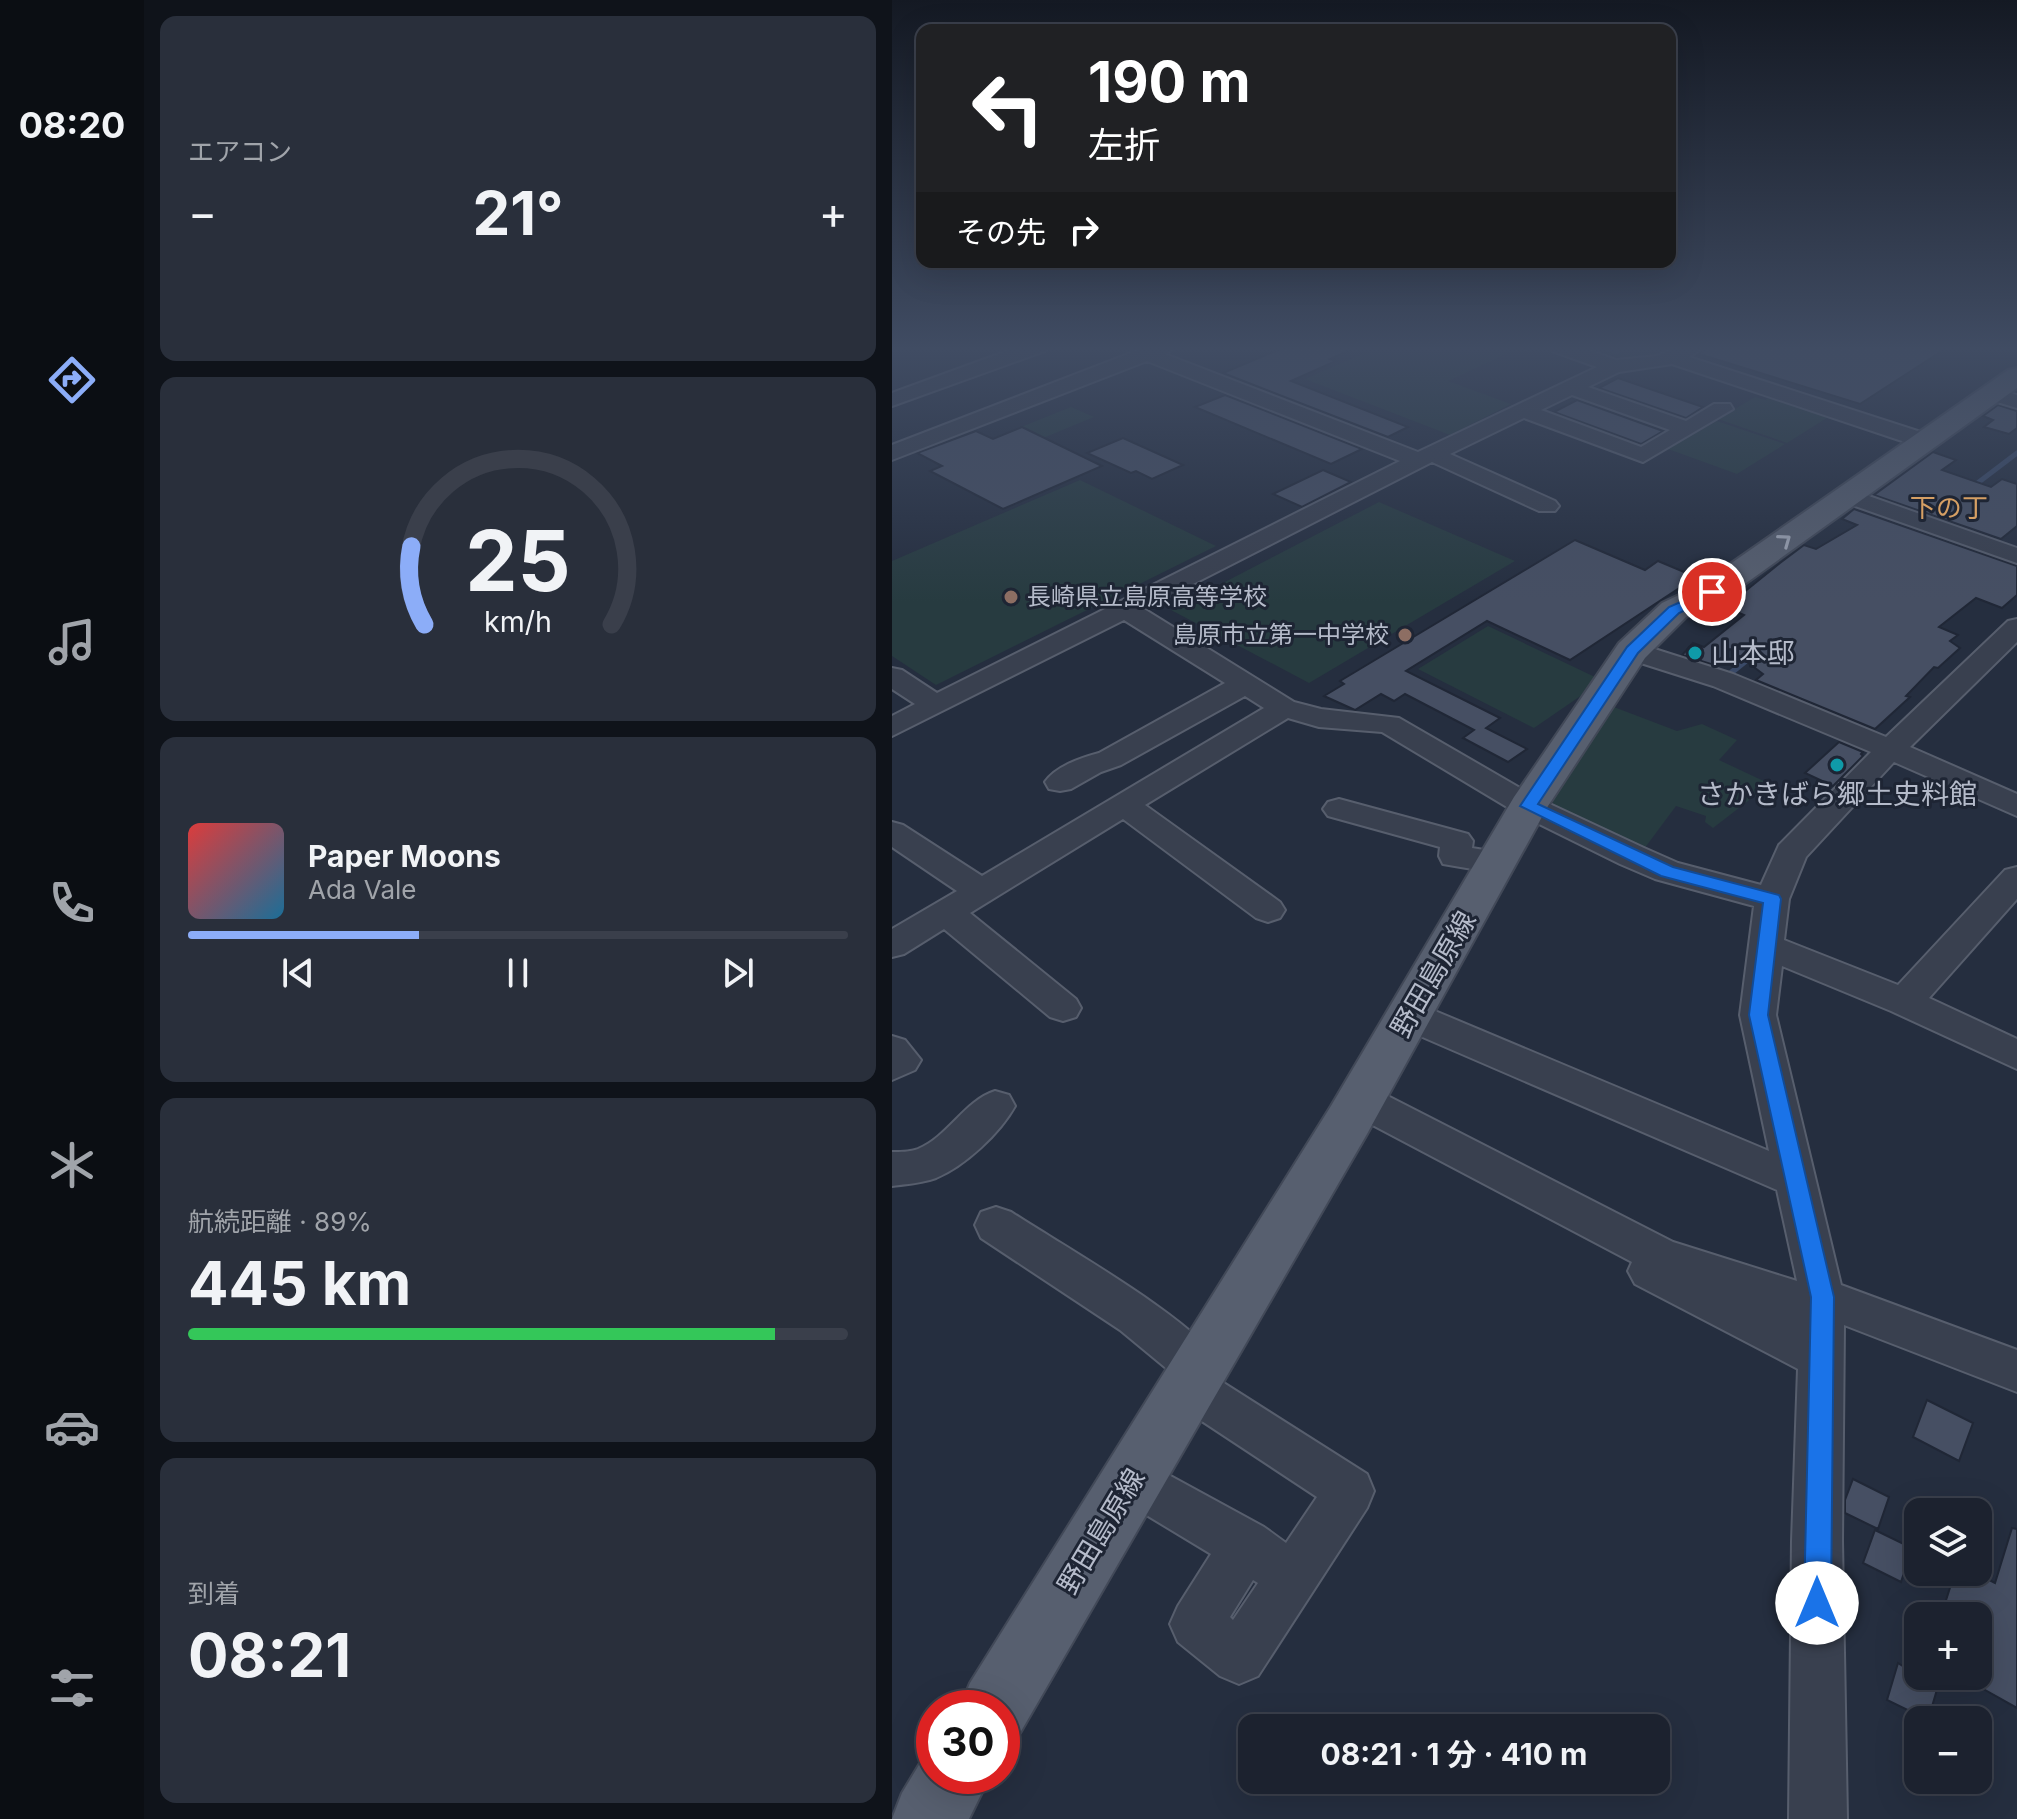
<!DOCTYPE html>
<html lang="ja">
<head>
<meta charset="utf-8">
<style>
	:root { --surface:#1c222f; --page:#292f3b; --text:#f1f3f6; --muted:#a0a4aa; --line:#3a3f4b; --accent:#8cadf8 }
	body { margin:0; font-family:Inter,"Noto Sans JP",sans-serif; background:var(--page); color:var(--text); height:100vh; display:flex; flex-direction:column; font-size:30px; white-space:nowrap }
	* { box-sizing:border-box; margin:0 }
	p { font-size:26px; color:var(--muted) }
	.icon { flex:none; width:44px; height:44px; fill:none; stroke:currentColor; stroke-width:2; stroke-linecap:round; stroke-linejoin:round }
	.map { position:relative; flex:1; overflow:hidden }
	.drawer { display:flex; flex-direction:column; gap:16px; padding:16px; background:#0f131a; width:748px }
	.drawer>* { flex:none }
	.hud { position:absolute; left:24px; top:24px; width:760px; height:244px; border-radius:16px; box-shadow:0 8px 32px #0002,0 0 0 2px var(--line); background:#202124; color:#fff; overflow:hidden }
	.tools { position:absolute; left:1012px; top:1498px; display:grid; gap:16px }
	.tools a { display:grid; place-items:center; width:88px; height:88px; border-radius:16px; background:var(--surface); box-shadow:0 8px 32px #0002,0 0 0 2px var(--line); font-size:40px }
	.speed { position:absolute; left:24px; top:1690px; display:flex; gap:16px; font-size:40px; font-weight:700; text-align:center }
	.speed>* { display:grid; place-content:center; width:104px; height:104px; border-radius:50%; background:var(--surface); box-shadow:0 8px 32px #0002,0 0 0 2px var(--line); line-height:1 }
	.speed .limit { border:12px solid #d22; background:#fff; color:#111 }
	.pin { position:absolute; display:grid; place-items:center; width:68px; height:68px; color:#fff; margin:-34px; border:4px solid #fff; border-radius:50%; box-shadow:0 2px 8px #0007 }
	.me { position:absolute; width:88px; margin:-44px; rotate:0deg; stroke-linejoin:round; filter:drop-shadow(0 0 6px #0008) }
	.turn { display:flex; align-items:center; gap:28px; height:168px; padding:0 40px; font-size:36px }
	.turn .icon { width:104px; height:104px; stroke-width:2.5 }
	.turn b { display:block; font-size:56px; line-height:68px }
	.then { display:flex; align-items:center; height:76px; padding:0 40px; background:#0003; gap:16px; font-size:30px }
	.big { font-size:60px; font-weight:700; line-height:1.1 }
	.drawer .card { flex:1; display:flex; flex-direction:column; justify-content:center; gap:12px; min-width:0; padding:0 28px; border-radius:16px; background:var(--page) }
	.drawer .dial { align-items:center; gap:0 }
	.dial svg { height:208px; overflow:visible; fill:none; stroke:var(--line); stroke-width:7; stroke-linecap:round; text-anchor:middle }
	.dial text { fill:var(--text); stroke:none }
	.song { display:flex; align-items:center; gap:24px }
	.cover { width:96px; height:96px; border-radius:12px; background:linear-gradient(135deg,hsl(0 70% 55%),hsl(200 70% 35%)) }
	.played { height:8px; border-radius:4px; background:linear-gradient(90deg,var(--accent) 35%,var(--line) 35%) }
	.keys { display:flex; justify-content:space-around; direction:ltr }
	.heat { display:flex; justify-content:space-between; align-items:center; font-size:44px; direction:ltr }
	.charge { height:12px; border-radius:6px; background:linear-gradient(90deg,#34c759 89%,var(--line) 0) }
	.trip { position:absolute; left:346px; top:1714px; width:432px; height:80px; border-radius:16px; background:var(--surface); box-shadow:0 8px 32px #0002,0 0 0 2px var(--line); font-weight:700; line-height:80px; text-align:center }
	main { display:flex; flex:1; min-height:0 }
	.tab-bar { display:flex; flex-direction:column; width:144px; justify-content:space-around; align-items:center; background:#0b0e13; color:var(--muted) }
	.tab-bar .icon { width:56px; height:56px }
	.tab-bar .active { color:var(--accent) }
	.tab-bar b { font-size:36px; color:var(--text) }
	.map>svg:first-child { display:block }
	.green { fill:#273b40 }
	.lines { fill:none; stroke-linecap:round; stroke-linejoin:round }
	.stream-far1 { stroke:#3a4a68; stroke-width:5 }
	.stream { stroke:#3a4a68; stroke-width:6 }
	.building { fill:#464f63; stroke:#202736; stroke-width:2 }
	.minor-casing { stroke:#575e6d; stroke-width:4 }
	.major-casing { stroke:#424958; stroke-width:4 }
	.minor { fill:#39404f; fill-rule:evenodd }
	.major { fill:#575f6f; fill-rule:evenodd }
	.oneway { stroke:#a2a9b8 }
	.route { fill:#1a73e8; stroke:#114b97; stroke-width:2 }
	.education-dot { fill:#8d6e63; stroke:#1e2534; stroke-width:3 }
	.culture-dot { fill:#0f9aa8; stroke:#1e2534; stroke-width:3 }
	.labels { text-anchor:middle; stroke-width:6; stroke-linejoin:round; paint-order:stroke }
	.far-poi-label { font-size:24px; fill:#b5bbca; stroke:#1e2534; text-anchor:start }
	.far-quarter-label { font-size:26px; fill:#d59f64; stroke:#1e2534 }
	.poi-label { font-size:28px; fill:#b5bbca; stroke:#1e2534; text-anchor:start }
	.street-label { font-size:28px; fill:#b5bbca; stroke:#1e2534 }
</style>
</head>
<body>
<main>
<nav class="tab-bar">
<b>08:20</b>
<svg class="icon active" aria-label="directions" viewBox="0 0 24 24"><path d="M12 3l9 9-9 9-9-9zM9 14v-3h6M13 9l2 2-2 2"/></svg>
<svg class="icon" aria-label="music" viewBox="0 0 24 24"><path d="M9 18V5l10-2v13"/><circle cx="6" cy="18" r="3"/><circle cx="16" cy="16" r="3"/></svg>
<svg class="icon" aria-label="phone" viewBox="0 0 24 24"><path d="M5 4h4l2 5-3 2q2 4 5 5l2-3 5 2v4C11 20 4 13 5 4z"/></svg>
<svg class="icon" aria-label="climate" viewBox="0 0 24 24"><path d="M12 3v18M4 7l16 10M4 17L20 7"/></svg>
<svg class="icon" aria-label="car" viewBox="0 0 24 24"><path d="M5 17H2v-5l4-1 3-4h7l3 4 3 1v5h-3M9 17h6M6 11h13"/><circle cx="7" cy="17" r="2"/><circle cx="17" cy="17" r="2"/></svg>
<svg class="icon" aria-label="filters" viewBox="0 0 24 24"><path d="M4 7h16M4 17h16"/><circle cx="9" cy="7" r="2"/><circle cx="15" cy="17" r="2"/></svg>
</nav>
<section class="drawer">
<div class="card"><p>エアコン</p>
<div class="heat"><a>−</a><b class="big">21°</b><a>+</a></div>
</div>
<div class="card dial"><svg viewBox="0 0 100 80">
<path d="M14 69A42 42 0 1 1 86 69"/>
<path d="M14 69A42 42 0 0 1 9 39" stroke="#8cadf8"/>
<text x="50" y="56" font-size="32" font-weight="700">25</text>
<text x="50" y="72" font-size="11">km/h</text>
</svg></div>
<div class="card">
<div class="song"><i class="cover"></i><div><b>Paper Moons</b><p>Ada Vale</p></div></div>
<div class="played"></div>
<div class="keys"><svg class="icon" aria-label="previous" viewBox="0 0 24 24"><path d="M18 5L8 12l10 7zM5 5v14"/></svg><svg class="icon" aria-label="pause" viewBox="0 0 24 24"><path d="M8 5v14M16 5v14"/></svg><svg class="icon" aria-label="next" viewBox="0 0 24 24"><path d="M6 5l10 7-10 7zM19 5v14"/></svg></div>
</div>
<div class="card"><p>航続距離 · 89%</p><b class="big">445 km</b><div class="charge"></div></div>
<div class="card"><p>到着</p><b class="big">08:21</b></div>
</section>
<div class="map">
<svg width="1125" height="1819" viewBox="0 0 1125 1819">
	<rect width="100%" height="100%" fill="#252e3f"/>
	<g class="green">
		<path d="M486 347 625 349 556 381 619 404 558 435 413 379Z"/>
		<path d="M692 347H786C750 366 729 359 692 347Z"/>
		<path d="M863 397 873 400 879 397 938 416 895 443 826 419Z"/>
		<path d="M179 407 202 417 132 446 109 435Z"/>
		<path d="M825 421 893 444 845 474 776 449Z"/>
		<path d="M188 480 324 546 44 685 0 656V561Z"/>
		<path d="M487 502 623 561 417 683 279 610Z"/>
		<path d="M596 626 703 677 690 695 642 728 526 669Z"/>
		<path d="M714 704 785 731 810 724 845 740 827 760 878 784 821 828 813 822 814 816 784 806 752 849 671 814 661 803 658 794Z"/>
	</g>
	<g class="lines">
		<g class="stream-far1">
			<path d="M711 347 725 352"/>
			<path d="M1079 488 1125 453"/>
		</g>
		<path class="stream" d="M840 672 861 655"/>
	</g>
	<g class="building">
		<path d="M393 347H464L438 359 444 361 399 381 516 427 496 437 331 373Z"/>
		<path d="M815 347H1056L968 404 807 354Z"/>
		<path d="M726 378 758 389 811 407 794 418 707 388Z"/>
		<path d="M333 395 470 449 439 464 303 407Z"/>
		<path d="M685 400 771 431 749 444 662 412Z"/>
		<path d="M1106 405 1125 411V428L1117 434 1092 427 1101 420 1091 416Z"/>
		<path d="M130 427 210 466 111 509 38 471 50 466 25 453 84 431 101 439Z"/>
		<path d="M231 438 291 465 260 479 244 471 239 473 195 453Z"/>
		<path d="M1041 452 1064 460 1050 470 1099 487 1110 479 1125 484V526L1109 539 982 495Z"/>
		<path d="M431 470 459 482 410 507 381 494Z"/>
		<path d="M962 509 1125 566V595L1110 608 1084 598 1047 627 1066 635 1058 641 1068 648 1046 668 1042 667 1014 696 1018 697 983 729 864 680 871 674 838 649 822 665 790 655 801 643 812 647 852 615 838 609 846 603 841 601 888 563 912 545 924 549 965 525 950 519Z"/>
		<path d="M683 540 753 570 766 561 804 577 678 660 595 621 514 671 608 718 594 728 635 749 616 762 571 738 582 730 513 694 502 701 489 694 463 710 432 696 452 684 448 681Z"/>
		<path d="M947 742 971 752 969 754 971 756 941 786 913 773Z"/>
		<path d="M1035 1400 1081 1423 1067 1461 1021 1437Z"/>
		<path d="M961 1479 997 1497 986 1529 953 1513V1500Z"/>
		<path d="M1120 1528 1125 1529V1708L1086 1686V1616H1049L1063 1572H1082L1103 1583Z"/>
		<path d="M983 1530 1020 1548 1009 1582 971 1563Z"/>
		<path d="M1006 1663 1026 1676H1049L1036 1720 995 1700Z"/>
	</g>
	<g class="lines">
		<g class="minor-casing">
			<g id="minor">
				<path d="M126 347H156L153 351 0 406V393Z"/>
				<path d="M254 347H283L273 354 526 452 705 367 660 351 657 347H688L724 360 765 356 785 347H812L797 357 1041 436 1044 441 1041 446H1025L780 364 727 372 696 387 794 421 822 404H838L841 409 751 462 632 418 558 454 663 501 667 506 663 511H647L540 462 252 609 402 702 429 709 507 718 647 799 752 848 786 863 869 885 887 845 979 752 821 686 730 657 726 651 730 645 740 643 750 645 841 674 994 737 1116 621 1125 619V642L1018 747 1125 794V816L1002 762 914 857 897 899 892 940 1006 985 1113 870 1125 867V899L1037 998 1125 1039V1069L999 1011 890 966 884 1015 949 1285 1125 1350V1392L952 1325 950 1541 955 1819H897L900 1541 906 1369 743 1284 736 1271 740 1262 454 1111 449 1100 454 1089 468 1085 482 1089 781 1242 905 1281 885 1190 505 1026 500 1016 505 1006 518 1002 531 1006 877 1151 848 1015 862 906 763 879 728 864 625 813 490 732 427 727 396 718 253 805 388 902 393 910 388 918 376 922 364 918 231 819 78 913 184 999 189 1008 184 1017 171 1021 158 1017 52 929 12 954 0 957V929L65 891 0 847V822L11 825 90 876 372 708 353 696 229 765 209 772 179 789 168 791 157 789 153 782C164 766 189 758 207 753L333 683 232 620 0 736V716L23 704 0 689V668L10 670 45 693 508 461 255 361 0 460V445ZM680 395 778 430 749 447 649 410Z"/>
				<path d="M1099 388 1125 395V408L1092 398 1089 394Z"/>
				<path d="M954 488 1125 548V563L946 500 942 495 946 490Z"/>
				<path d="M447 799 576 834 581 841 580 848 616 854 620 862 616 870 604 873 551 864 547 856 548 847 436 816 431 809 436 802Z"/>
				<path d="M0 1036 13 1040 29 1060 23 1070 0 1080Z"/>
				<path d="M103 1091 117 1095 123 1106C108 1133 73 1166 44 1178 30 1183 15 1184 0 1186V1152C8 1152 18 1152 26 1149 57 1136 72 1101 103 1091Z"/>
				<path d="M104 1207 119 1212C166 1243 311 1324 332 1369L327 1380 475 1474 482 1491 475 1508 366 1676 347 1684 328 1676 286 1642 278 1624 286 1606 319 1554 223 1496 216 1479 223 1462 240 1455 372 1527 394 1543 425 1497 281 1402 274 1387 280 1373 228 1330 89 1238 83 1225 89 1212ZM361 1580 366 1583 341 1620 338 1617Z"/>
			</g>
		</g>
		<g class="major-casing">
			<g id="major">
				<path d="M1125 368V388L832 599 794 617 753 658 656 806 475 1134 128 1733 110 1740V1708H68L78 1683 439 1106 622 797 727 643 770 603 808 585 1116 370Z"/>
				<path d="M42 1748V1776H98L77 1819H0L10 1793 36 1750Z"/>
			</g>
		</g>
		<use href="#minor" class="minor"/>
		<use href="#major" class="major"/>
	</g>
	<defs><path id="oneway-chevron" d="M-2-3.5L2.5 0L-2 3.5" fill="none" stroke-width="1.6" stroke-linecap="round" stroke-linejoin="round" transform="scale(2)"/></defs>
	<use class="oneway" href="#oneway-chevron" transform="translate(893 540) rotate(-36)"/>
	<linearGradient id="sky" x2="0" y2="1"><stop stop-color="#141923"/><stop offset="0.58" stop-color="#404c63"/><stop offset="1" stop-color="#404c63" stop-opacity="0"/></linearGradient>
	<rect width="1125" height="602" fill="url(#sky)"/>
	<path class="route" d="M820 588 825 589V595L787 613 746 653 646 804 781 867 887 895 889 899 876 1015 942 1297 939 1603 935 1613 925 1617 916 1613 912 1603 919 1297 857 1015 871 903 769 876 628 806 735 647 777 607Z"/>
	<g class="education-dot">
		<circle cx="119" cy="597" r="8"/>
		<circle cx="513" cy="635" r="8"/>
	</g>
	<g class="culture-dot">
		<circle cx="803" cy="653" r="8"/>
		<circle cx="945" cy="765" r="8"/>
	</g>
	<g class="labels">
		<g class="far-poi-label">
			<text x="135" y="605">長崎県立島原高等学校</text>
			<text x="497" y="643" text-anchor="end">島原市立第一中学校</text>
		</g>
		<g class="far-quarter-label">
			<text x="1057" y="517">下の丁</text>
		</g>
		<g class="poi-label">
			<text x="819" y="663">山本邸</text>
			<text x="945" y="804" text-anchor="middle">さかきばら郷土史料館</text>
		</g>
		<g class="street-label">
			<text transform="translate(541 974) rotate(-60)" y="10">野田島原線</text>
			<text transform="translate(209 1531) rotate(-59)" y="10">野田島原線</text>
		</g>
	</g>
</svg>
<div class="tools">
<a><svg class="icon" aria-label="layers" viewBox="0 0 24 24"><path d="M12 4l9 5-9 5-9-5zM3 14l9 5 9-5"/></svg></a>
<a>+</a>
<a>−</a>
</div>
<div class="speed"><div class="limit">30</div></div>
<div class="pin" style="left:820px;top:592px;background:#d93025"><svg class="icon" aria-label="arrive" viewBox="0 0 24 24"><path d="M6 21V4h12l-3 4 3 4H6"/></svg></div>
<svg class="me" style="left:925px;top:1603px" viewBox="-20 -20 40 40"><circle r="19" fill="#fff"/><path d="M0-13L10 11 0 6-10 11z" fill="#1a73e8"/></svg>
<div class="trip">08:21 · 1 分 · 410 m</div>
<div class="hud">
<div class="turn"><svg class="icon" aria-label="left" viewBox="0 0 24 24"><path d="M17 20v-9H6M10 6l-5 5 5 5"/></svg><div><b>190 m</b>左折</div></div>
<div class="then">その先<svg class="icon" aria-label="right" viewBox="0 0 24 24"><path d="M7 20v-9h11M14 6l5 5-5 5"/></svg></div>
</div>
</div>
</main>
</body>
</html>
